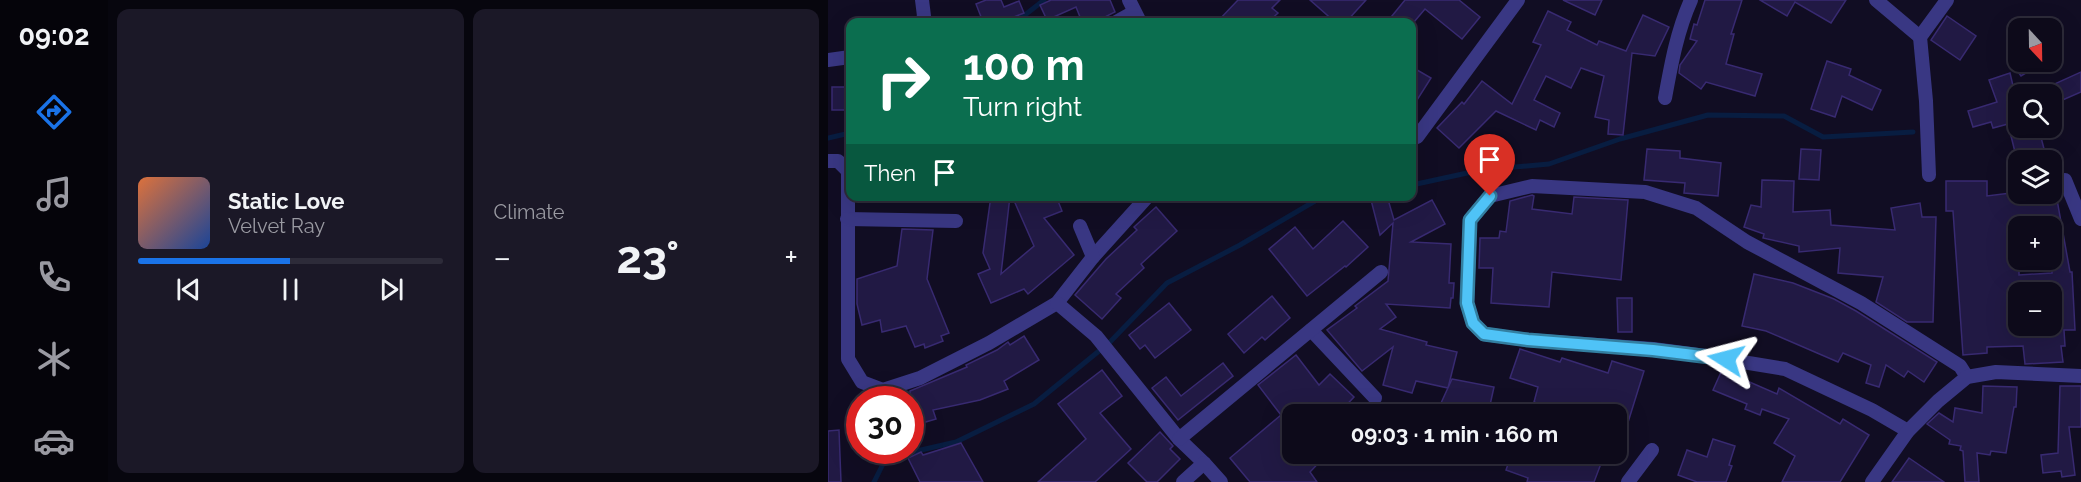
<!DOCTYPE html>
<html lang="en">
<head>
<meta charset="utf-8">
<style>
	:root { --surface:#0d0a1a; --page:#1b1827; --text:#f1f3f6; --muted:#9a9aa2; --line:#2d2b39; --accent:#1a73e8 }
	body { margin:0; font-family:Raleway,sans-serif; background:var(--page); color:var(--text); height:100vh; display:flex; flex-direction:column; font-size:22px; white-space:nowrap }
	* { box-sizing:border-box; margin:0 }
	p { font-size:20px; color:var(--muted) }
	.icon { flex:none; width:33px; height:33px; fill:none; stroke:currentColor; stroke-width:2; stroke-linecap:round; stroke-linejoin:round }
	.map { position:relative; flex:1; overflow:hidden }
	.panel { display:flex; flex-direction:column; gap:9px; padding:9px; background:#07060e; width:720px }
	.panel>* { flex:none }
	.guide { position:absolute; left:18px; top:18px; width:570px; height:183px; border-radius:12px; box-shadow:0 6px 24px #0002,0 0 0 2px var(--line); background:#0b6e4f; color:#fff; overflow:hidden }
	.needle { width:39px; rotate:158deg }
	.controls { position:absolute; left:1180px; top:18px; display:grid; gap:12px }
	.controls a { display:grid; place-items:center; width:54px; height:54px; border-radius:12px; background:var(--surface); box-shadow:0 6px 24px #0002,0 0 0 2px var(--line); font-size:30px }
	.speed { position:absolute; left:18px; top:386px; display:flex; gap:12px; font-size:30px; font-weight:700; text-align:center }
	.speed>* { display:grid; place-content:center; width:78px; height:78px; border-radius:50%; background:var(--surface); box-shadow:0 6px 24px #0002,0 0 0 2px var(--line); line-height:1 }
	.speed .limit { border:9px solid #d22; background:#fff; color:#111 }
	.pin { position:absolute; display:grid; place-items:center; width:51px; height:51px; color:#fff; margin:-62px -26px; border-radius:50% 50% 50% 0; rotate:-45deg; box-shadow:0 0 6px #0007 }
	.pin .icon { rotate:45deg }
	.me { position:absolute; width:66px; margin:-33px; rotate:279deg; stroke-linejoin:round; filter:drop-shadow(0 0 4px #0008) }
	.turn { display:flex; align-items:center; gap:21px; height:126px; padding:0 18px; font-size:27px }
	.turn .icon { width:78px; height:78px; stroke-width:2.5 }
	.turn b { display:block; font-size:42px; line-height:51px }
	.then { display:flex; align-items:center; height:57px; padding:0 18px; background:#0003; gap:12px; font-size:22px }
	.big { font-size:45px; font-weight:700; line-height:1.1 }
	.panel .tile { flex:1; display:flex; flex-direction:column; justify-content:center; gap:9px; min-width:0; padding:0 21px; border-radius:12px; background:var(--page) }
	.song { display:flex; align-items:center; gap:18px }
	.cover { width:72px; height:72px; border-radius:9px; background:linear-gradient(135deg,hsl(20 70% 55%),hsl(220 70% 35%)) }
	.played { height:6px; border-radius:3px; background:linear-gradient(90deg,var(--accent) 50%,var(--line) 50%) }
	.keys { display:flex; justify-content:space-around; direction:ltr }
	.heat { display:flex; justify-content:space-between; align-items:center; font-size:33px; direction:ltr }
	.panel .tiles { flex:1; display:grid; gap:9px; grid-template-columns:repeat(2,1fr) }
	.trip { position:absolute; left:454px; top:404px; width:345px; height:60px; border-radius:12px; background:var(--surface); box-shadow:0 6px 24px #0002,0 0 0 2px var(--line); font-weight:700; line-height:60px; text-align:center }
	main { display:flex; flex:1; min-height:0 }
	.menu { display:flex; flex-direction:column; width:108px; justify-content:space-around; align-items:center; background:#05040a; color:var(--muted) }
	.menu .icon { width:42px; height:42px }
	.menu .active { color:var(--accent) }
	.menu b { font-size:27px; color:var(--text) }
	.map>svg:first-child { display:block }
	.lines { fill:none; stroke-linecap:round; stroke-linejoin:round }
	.stream { stroke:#081d41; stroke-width:5 }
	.building { fill:#211944; stroke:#382a71; stroke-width:1.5; fill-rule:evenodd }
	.street { stroke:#393783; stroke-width:14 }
	.route-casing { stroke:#337fa1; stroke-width:15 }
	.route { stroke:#4fc3f7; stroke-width:10 }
</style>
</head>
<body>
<main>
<nav class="menu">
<b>09:02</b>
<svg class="icon active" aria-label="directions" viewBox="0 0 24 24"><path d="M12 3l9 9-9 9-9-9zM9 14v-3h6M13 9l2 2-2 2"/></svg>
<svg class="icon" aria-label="music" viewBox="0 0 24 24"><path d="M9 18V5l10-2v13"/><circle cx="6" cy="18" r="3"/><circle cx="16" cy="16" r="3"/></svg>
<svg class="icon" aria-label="phone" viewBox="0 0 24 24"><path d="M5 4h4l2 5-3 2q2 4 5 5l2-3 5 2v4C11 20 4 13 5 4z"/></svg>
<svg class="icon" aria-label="climate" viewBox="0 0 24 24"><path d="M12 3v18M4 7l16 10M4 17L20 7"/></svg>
<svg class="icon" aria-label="car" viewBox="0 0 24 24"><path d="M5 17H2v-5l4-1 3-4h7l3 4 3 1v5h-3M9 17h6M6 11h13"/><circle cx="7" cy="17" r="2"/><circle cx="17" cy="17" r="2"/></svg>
</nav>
<section class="panel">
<div class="tiles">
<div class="tile">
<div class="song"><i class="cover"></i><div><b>Static Love</b><p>Velvet Ray</p></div></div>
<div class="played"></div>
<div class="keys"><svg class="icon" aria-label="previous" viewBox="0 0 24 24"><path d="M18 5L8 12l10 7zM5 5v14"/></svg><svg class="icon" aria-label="pause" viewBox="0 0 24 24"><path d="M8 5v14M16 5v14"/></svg><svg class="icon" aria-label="next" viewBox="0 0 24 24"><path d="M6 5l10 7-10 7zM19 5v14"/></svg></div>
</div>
<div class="tile"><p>Climate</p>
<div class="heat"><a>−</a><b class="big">23°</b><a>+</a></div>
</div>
</div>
</section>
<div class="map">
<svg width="1253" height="482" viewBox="0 0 1253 482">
	<rect width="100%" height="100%" fill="#110d23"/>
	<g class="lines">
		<g class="stream">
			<path d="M188 22 216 0"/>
			<path d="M0 138 22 133"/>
			<path d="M584 185 653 170 721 164 792 139 880 115 956 116 995 137 1085 132"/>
			<path d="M46 482 58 458 128 442 206 404 282 342 339 283 412 245 487 201 501 196"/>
		</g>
	</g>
	<g class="building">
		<path d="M158 0H173L176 7 191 1 196 13 173 22H155L148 4Z"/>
		<path d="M223 0H282L287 12 267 22H254L248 7 219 20 212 5Z"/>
		<path d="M410 0H452L444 8 450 13 440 22H389Z"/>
		<path d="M482 0H538L518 22H507Z"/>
		<path d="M577 0H631L652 17 634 39 597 9 586 22H559Z"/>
		<path d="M735 0H774L767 15Z"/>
		<path d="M877 0H914L903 34H906L898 64 934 74 927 96 878 82 873 89 851 73 852 65 869 41 862 39 866 24 869 25Z"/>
		<path d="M932 0H1018L1003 23 967 2 959 16Z"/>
		<path d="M720 11 743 22 739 30 769 45 771 41 798 51 815 15 841 27 827 56 804 53 795 135 780 134 781 120 767 117 776 76 753 68 743 88 718 76 706 100 732 113 726 127 712 120 708 130 668 111 631 148 609 128 634 102 636 104 654 81 684 104 713 45 705 42Z"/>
		<path d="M1119 16 1148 36 1132 60 1103 40Z"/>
		<path d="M999 61 1023 69 1021 75 1053 90 1044 110 1014 96 1007 117 983 109Z"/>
		<path d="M1183 62H1216L1193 76Z"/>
		<path d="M584 67 603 78 584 108Z"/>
		<path d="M1253 72V92L1230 102 1222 86Z"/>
		<path d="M1182 73 1191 111V135L1211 130 1219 160H1189L1180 124 1165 128 1163 122 1145 127 1140 111 1169 102 1161 80Z"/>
		<rect x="4" y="87" width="17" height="23"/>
		<path d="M819 149 852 151V158L893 163 890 196 856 193 857 183 816 180Z"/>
		<path d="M973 149 993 150 991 180 971 179Z"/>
		<path d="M934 180 966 181 965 212 1002 210 1003 225 1067 230 1063 208 1092 203 1094 217H1108L1105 322H1079L1048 302 1055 277 1010 273 1012 248 971 252V246L935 238 936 234 916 227 923 205 933 207Z"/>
		<path d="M1118 181H1159V196L1191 192 1228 194 1242 272H1244L1247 330H1236L1237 346H1233L1235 362 1197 364 1195 346 1159 347V353L1135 355 1125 211H1118ZM1191 226H1224V273L1191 275ZM1191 292H1224V326H1191Z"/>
		<path d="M704 195 706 196 704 209 744 214 746 197 800 200 793 280 724 272 721 307 663 303 665 268H651L652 238H671L672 231 678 232 682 201Z"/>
		<path d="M163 196H182L173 274 206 246 184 196H228L234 211 216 218 246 255 200 294 196 289 163 303 150 274 162 269 155 253Z"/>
		<path d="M542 196H559L566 220 604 200 617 224 583 242 623 244 621 283H626L625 298H623L622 308 558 304 568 317 552 329 599 342 598 345 629 352 620 388 588 381 584 393 555 385 565 347 534 371 499 330 529 308 527 306 560 281 565 223 552 235Z"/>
		<path d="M328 207 349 231 313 264 316 268 288 294 293 298 274 319 247 295 278 259 309 230 306 227Z"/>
		<path d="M515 221 540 247 518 267 517 266 479 296 441 249 467 227 485 249Z"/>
		<path d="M74 229 105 230 99 279 121 333 113 336 115 341 97 348 96 344 87 347 78 326 54 332 52 320 34 325 29 304V279L69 266Z"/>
		<path d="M926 274 965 283 1006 299 1028 311 1109 362 1096 382 1080 371 1076 377 1058 365 1051 387 1038 383 1043 365 1015 353 1010 362 938 331 914 326Z"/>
		<path d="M444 296 462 318 437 340 434 337 416 353 400 334Z"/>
		<path d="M789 298H804V332H790Z"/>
		<path d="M341 303 363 330 327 358 317 345 312 349 301 335Z"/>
		<path d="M196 336 211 360 176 381 180 389 152 400 105 410 108 419 84 426 82 420V391L139 367 138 365 169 350 180 342 182 345Z"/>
		<path d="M692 349 732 362 734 358 780 373 784 361 816 371 792 448 789 447V414H754L742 410 740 414 706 402 710 387 682 378Z"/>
		<path d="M468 355 491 385 502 374 526 397 510 414H465V453H500L482 472 489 482H422L402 458 453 415 430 385Z"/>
		<path d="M395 363 405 376 350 420 324 388 338 377 353 396Z"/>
		<path d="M274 370 294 396 272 413 303 449 267 482H210L258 439 230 404Z"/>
		<path d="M894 370 949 394 951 388 1012 424 1015 419 1041 435 1012 482H954L967 456 946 443 961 419 934 409 932 415 917 409 919 404 885 390Z"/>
		<path d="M624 379 666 387 660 414H608Z"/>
		<path d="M1155 386 1189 387 1188 407H1186L1178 453 1163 451 1162 455 1149 453 1151 482H1137L1135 451 1132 450 1133 446 1121 444 1122 440 1099 424 1111 413 1125 422 1127 408 1154 413Z"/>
		<path d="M1232 386H1253V427H1241L1247 475 1234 477 1233 471 1215 473 1213 455 1230 453Z"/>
		<path d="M11 430 13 482H0V431Z"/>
		<path d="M332 432 345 446 342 449 352 459 329 482H319L300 463Z"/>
		<path d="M885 439 907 446 901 465 904 466 898 482H869L850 475 859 450 879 457Z"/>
		<path d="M133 443 155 482H92L80 458 93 452 95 455Z"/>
		<path d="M684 453H777L766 482H699L700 478 678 470Z"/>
		<path d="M1081 458 1116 482H1064Z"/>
	</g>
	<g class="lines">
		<g class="street">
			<path d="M94 0 96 16 94 22"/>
			<path d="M301 0 312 22"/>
			<path d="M1048 0 1092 37"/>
			<path d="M288 22 306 12"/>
			<path d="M0 60 22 57"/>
			<path d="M837 98C843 65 849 31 863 0"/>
			<path d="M589 137 690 0"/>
			<path d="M0 161H10L20 171V359L34 382 55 390 92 378 161 343 229 303 265 257 320 196"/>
			<path d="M1101 175 1098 101 1092 37 1119 0"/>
			<path d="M1237 180 1253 219"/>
			<path d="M19 219 128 221"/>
			<path d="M252 226 265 257"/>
			<path d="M229 303 268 336 351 439 376 463 393 482"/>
			<path d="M483 330 547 398"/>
			<path d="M1080 431 1044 410 957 369 878 356 825 349 700 340 656 334 645 323 639 303 642 220 662 196 704 186 817 192 868 208 919 242 1033 303 1132 366 1139 377"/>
			<path d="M351 439 553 272"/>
			<path d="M355 482 376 463"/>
			<path d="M800 482 824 450"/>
			<path d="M1044 482 1080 431 1110 401 1139 377 1168 372 1253 376"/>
		</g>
	</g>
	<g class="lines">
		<g class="route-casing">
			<path id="route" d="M662 196 642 220 639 303 645 323 656 334 700 340 825 350 898 359"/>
		</g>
		<use href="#route" class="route"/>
	</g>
</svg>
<div class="controls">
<a><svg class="needle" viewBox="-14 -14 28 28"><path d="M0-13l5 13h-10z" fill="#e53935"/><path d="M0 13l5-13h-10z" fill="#9a9aa2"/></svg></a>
<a><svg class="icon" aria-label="search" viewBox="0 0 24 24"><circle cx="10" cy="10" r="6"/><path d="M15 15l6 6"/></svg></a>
<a><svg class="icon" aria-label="layers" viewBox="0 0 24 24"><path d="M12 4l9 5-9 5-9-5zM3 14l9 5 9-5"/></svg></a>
<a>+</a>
<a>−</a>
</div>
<div class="speed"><div class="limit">30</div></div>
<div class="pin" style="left:662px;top:196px;background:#d93025"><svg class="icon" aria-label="arrive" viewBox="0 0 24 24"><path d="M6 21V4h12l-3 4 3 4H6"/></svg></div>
<svg class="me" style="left:898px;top:359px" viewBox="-20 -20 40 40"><path d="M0-17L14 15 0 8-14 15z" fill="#4fc3f7" stroke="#fff" stroke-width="4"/></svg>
<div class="trip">09:03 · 1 min · 160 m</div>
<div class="guide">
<div class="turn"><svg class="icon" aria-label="right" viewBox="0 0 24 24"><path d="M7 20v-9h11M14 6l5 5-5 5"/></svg><div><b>100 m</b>Turn right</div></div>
<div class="then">Then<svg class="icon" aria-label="arrive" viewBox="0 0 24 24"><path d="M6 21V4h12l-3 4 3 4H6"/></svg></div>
</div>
</div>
</main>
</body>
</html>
